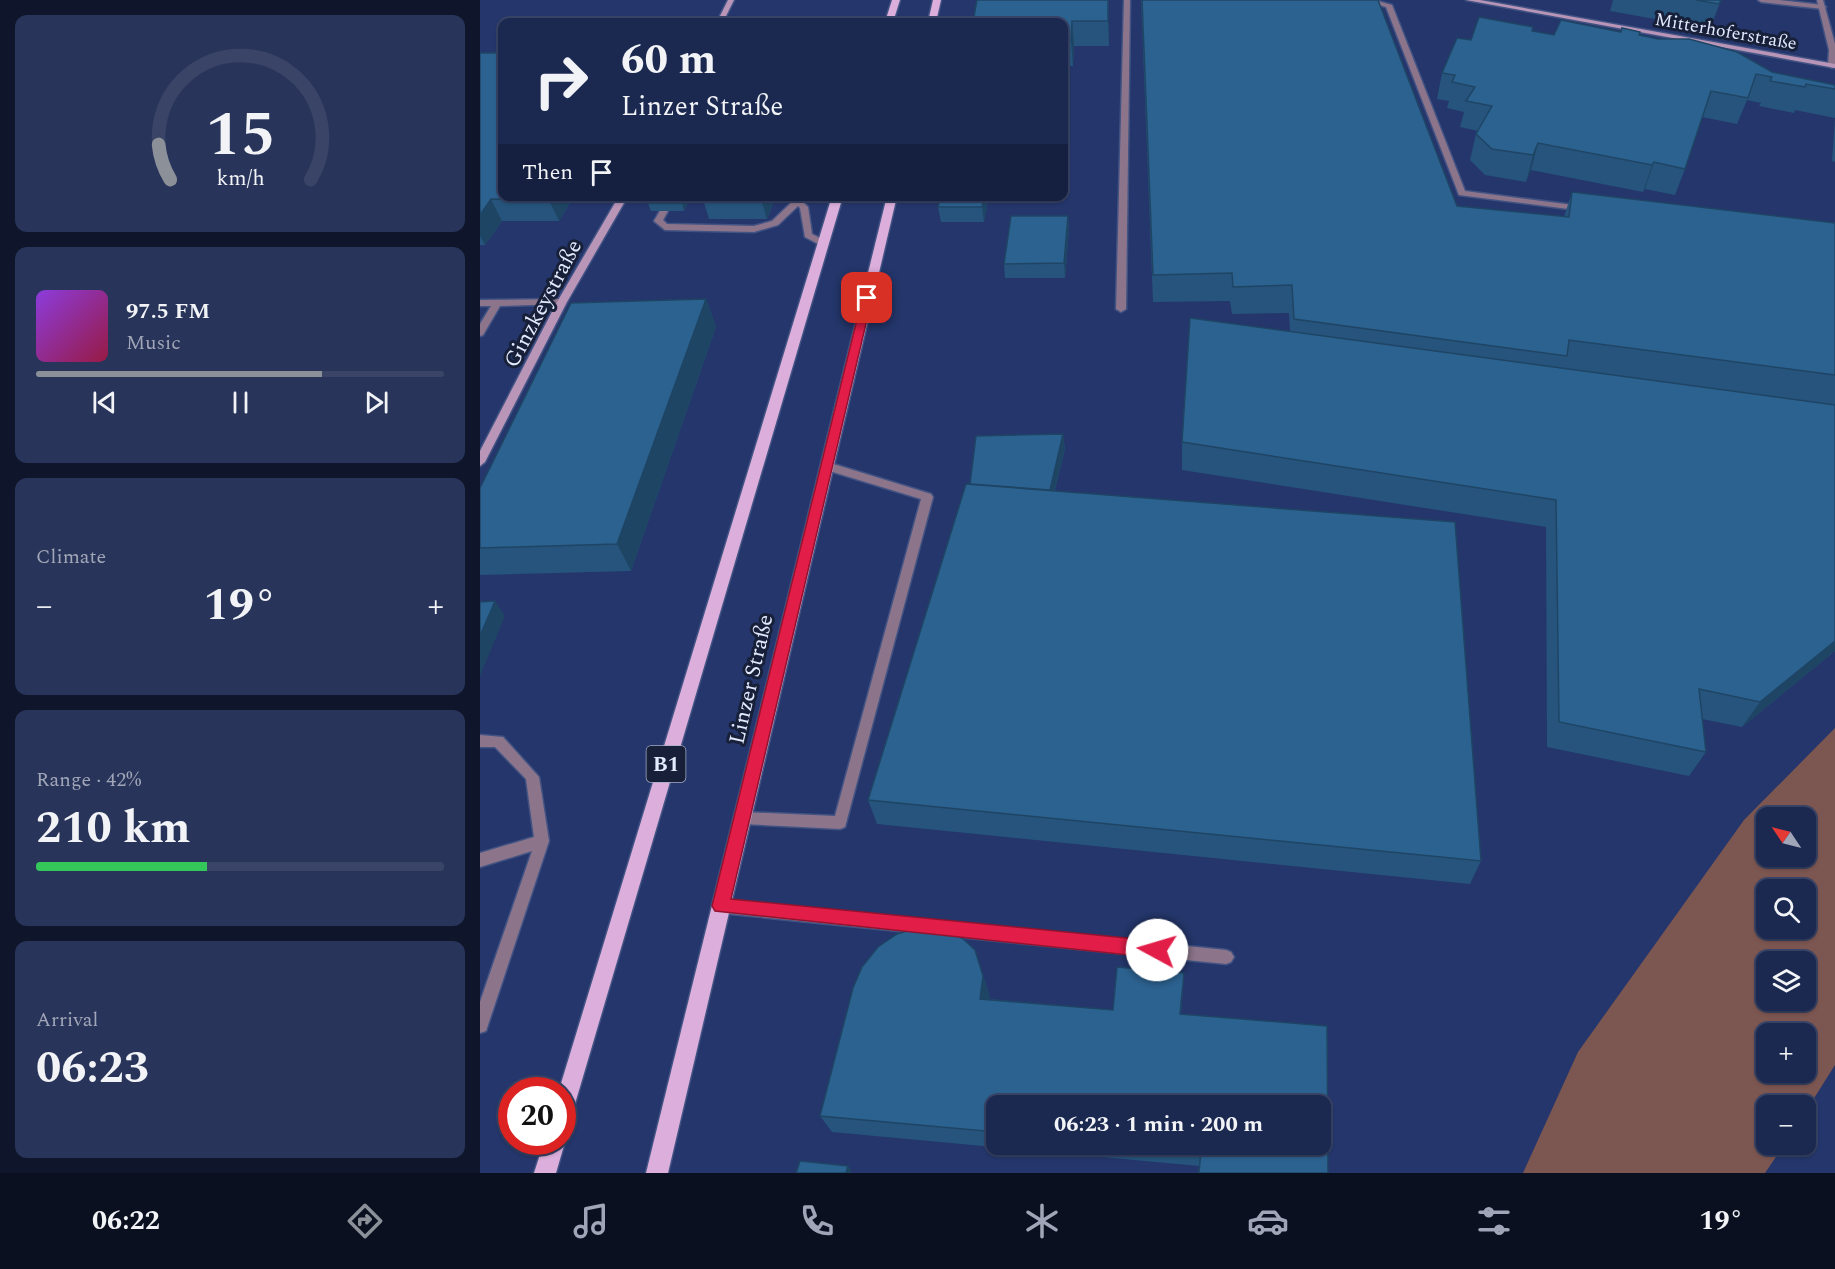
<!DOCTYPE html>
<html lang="en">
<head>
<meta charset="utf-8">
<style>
	:root { --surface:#1b2850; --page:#28345a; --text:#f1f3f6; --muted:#a0a6b7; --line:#394467; --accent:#8c9099 }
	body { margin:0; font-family:Spectral,serif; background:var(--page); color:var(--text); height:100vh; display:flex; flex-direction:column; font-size:22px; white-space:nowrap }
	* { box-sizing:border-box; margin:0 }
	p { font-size:20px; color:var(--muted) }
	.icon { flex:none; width:33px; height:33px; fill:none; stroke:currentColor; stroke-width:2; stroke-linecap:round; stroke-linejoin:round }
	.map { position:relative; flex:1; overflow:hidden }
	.details { display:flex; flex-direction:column; gap:15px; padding:15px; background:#0f162c; width:480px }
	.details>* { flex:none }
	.banner { position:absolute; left:18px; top:18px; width:570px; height:183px; border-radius:12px; box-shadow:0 2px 4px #0004,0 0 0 2px var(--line); background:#1b2850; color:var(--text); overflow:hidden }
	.needle { width:39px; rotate:305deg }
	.fabs { position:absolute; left:1276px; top:807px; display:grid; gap:12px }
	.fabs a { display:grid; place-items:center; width:60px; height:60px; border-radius:12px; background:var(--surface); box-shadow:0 2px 4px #0004,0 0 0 2px var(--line); font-size:30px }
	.speed { position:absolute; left:18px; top:1077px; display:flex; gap:12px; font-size:30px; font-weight:700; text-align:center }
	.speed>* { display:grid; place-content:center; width:78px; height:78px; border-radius:50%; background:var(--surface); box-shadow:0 2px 4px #0004,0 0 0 2px var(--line); line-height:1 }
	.speed .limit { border:9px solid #d22; background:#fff; color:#111 }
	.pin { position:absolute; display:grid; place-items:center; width:51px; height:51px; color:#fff; margin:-26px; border-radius:12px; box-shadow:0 3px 9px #0006 }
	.me { position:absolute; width:66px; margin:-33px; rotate:276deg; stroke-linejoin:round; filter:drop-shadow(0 0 4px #0008) }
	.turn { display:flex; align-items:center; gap:21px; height:126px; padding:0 24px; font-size:27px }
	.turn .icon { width:78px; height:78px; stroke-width:2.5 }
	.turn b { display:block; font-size:42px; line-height:51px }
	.then { display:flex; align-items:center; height:57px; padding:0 24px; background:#0003; gap:12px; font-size:22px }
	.big { font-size:45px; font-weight:700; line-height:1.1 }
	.details .tile { flex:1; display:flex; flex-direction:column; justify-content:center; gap:9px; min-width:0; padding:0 21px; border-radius:12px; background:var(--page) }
	.details .dial { align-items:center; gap:0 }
	.dial svg { height:156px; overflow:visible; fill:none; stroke:var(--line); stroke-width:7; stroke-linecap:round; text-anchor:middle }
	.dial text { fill:var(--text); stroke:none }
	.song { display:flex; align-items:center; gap:18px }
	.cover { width:72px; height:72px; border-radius:9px; background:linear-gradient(135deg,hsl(270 70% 55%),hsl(340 70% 35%)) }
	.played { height:6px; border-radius:3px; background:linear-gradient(90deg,var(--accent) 70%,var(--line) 70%) }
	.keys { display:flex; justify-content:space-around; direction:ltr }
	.heat { display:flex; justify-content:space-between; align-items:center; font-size:33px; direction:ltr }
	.charge { height:9px; border-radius:4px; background:linear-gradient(90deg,#34c759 42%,var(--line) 0) }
	.trip { position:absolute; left:506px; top:1095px; width:345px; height:60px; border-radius:12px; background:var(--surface); box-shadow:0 2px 4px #0004,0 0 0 2px var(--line); font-weight:700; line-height:60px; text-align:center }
	.dock { display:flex; height:96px; justify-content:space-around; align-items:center; background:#0b1020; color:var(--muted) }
	.dock .icon { width:42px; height:42px }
	.dock .active { color:var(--accent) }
	.dock b { font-size:27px; color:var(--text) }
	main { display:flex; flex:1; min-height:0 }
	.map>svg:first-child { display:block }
	.green { fill:#7c5651; fill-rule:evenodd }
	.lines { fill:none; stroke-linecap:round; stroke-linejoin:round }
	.lane-casing { stroke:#425383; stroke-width:3 }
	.street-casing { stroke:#425383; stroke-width:3 }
	.secondary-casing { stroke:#425383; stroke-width:3 }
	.primary-casing { stroke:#425383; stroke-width:3 }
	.lane { fill:#8c758b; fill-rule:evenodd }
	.street { fill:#8c758b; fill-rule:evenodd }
	.secondary { fill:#b995b8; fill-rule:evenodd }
	.primary { fill:#dcaedb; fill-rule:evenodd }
	.wall { fill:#26547c; fill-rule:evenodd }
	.shaded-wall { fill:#1f4565 }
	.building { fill:#2c6290; stroke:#1f4565; stroke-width:1.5 }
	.route { fill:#e11d48; stroke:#92132f; stroke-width:1.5 }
	.labels { text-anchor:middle; stroke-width:6; stroke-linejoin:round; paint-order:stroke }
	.far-street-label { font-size:18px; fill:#e2eafe; stroke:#172038 }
	.shield { fill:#172038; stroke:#a5adc3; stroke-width:1.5 }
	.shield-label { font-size:21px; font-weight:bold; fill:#e2eafe }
	.street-label { font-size:22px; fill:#e2eafe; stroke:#172038 }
</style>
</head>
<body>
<main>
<section class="details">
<div class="tile dial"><svg viewBox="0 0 100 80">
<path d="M14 69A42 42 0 1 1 86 69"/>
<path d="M14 69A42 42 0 0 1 8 51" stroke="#8c9099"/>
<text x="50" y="56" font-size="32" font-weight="700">15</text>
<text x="50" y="72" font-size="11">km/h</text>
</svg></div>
<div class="tile">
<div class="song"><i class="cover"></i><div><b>97.5 FM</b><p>Music</p></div></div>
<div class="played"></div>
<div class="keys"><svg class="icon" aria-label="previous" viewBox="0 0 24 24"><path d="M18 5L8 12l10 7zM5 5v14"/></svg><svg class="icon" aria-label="pause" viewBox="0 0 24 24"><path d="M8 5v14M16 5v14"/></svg><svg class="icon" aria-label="next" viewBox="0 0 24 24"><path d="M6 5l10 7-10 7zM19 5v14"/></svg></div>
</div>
<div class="tile"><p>Climate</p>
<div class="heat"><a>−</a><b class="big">19°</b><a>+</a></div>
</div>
<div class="tile"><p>Range · 42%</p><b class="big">210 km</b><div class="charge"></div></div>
<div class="tile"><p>Arrival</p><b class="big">06:23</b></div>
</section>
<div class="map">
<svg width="1355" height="1173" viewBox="0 0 1355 1173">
	<rect width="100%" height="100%" fill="#24366b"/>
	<path class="green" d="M1355 728V1065L1326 1111V1106H1287V1144L1304 1145 1285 1173H1043L1098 1052 1264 820ZM1287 818H1326V856H1287ZM1287 890H1326V928H1287ZM1287 962H1326V1000H1287ZM1287 1034H1326V1072H1287Z"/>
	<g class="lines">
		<g class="lane-casing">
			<g id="lane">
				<path d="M644 0H650L646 309 641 312 636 309Z"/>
				<path d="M880 0H894L912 5 985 191 1101 206 1104 207V211L979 195 906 7Z"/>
				<path d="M1278 0H1299L1343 5 1346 7 1343 9 1281 2Z"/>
				<path d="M309 196H317L328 207 332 234 348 242V246H342L325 237 320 208 318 206 298 225 274 232 185 230 174 221 181 209 184 208 188 211 183 220 187 224 274 226 292 221 313 201Z"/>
				<path d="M82 299 85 300V304L20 306 3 335 0 336V324L11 306H0V300Z"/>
				<path d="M347 462 451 494 453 497 365 827 360 829 263 824 258 822 256 818 258 814 263 812 355 816 441 499 343 469 342 466Z"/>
				<path d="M0 735 23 737 59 777 69 841 8 1025 6 1031 0 1033V1002L52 851 0 867V853L54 837 46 779 15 747H0Z"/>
				<path d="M241 899 746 950 751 952 754 957 751 962 746 964 241 913 236 911 234 906 236 901Z"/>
			</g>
		</g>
		<g class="street-casing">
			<path id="street" d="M1337 0H1343L1355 44V67L1352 68 1348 66 1349 50Z"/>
		</g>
		<g class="secondary-casing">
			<g id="secondary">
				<path d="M248 0H254L243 22H237Z"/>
				<path d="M986 0H1000L1355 64V68Z"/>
				<path d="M139 196H148L87 302 5 462 0 466V451L77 302Z"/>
			</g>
		</g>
		<g class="primary-casing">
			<g id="primary">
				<path d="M412 0H420L413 22H405Z"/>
				<path d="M453 0H461L456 22H448Z"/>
				<path d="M352 196H363L92 1114 89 1121 82 1124V1090H79Z"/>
				<path d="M407 196H417L188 1173H166Z"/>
				<path d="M82 1137 85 1142 76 1173H54L64 1142H82Z"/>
			</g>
		</g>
		<use href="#lane" class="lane"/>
		<use href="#street" class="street"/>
		<use href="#secondary" class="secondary"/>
		<use href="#primary" class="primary"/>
	</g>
	<g class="wall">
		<path d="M497 0H629V46H594L593 66H584V22Z"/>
		<path d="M661 0H898L977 206 1084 217 1092 192 1355 223V651L1262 727 1222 719 1226 752 1209 776 1067 747 1066 527 702 470V442L810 331 809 313 752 314 750 301 673 302Z"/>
		<path d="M1133 0H1241L1230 29 1130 11Z"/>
		<path d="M1053 27 1052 31 1074 35H1159L1292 72 1355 85V162L1352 161 1355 118 1315 110 1314 113 1279 106 1281 103 1267 100 1257 124 1222 117 1205 169 1195 195 1165 189 1163 192 1051 170 1046 182 1005 175 990 160 996 134 998 131 980 127 984 112 967 108 969 101 957 99 962 73 991 40Z"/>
		<path d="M0 53 94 196 79 221H22L5 245H0Z"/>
		<path d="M172 196H211L204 211H171L168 203Z"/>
		<path d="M222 196H303L296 197 287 219H229Z"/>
		<path d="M509 196 504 222H461L458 207Z"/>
		<path d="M588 216 589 230 585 278H525L524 264Z"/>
		<path d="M226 299 236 327 151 571 0 575V488Z"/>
		<path d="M583 434 585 449 575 490 1001 861 990 884 397 824 388 800 490 484Z"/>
		<path d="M440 927 462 928 482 938 495 950 510 997 509 999 633 1010 637 967 704 973 701 1014 847 1026 848 1173H718L719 1166 352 1132 340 1116 373 988 382 967 398 947 417 934ZM516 1106H840V1144H516Z"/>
	</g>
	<g class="shaded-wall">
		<path d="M628 0H629V46L628 21Z"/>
		<path d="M592 21 594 46 593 66 591 40Z"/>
		<path d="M1058 143 1051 170 1046 182 1053 155Z"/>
		<path d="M1174 162 1165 189 1163 192 1172 165Z"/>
		<path d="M71 196H94L79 221 69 200Z"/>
		<path d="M205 196H211L204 211 202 203Z"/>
		<path d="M280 196H296L287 219Z"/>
		<path d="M504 196H509L504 222 502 207Z"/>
		<path d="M11 199 22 221 5 245 0 236V215Z"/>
		<path d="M588 216 589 230 585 278 584 263Z"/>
		<path d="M226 299 236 327 151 571 137 544Z"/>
		<path d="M583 434 585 449 568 517 567 502Z"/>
		<path d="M15 601 25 616 0 676V636Z"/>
		<path d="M1355 641V651L1262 727 1280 702Z"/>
		<path d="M503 976 510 997 506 1018 500 999Z"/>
		<path d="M368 1166 371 1170V1173H366Z"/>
	</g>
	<g class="building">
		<path d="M497 0H628V21H592L591 40 584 41V22H493Z"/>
		<path d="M662 0H898L977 206 1089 217 1092 192 1355 223V375L1089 340 1087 356 814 319 812 285 753 287 752 273 673 275Z"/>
		<path d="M1216 0H1241L1239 4Z"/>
		<path d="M999 17 1053 27 1052 31 1074 35 1081 20 1141 32 1142 28 1160 32 1159 35 1178 39H1209L1257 52 1292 72 1355 85V89L1326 84 1325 87 1290 81 1292 77 1276 74 1268 98 1231 91 1205 169 1174 162 1172 165 1058 143 1053 155 1012 149 996 134 1012 106 986 101 995 87 972 82 975 75 962 73 977 38 991 40Z"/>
		<path d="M307 19H349L348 22H306Z"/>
		<path d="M22 44V196H71L69 200 11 199 0 215V53H15Z"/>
		<path d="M172 196H205L202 203H168Z"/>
		<path d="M461 196H504L502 207H458Z"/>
		<path d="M531 216H588L584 263 524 264Z"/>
		<path d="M226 299 137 544 0 548V488L91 303Z"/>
		<path d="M710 318 1355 405V641L1280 702 1219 689 1226 752 1079 722 1076 500 702 442Z"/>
		<path d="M583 434 570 490 490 484 496 436Z"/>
		<path d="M486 484 975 522 1001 861 388 800Z"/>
		<path d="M15 601 0 636V602Z"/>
		<path d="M440 927 462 928 482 938 495 950 503 976 500 999 633 1010 637 967 704 973 700 1014 847 1026 848 1173H719L721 1150 658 1144H840V1106H516V1132L340 1116 373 988 382 967 398 947 417 934Z"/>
		<path d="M320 1161 368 1166 366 1173H316Z"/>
	</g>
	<path class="route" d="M383 295H391L392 298 251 899 677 941 684 944 686 950 684 956 677 958 235 911 232 906Z"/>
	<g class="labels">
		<g class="far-street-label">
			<text transform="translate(1246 31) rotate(10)" y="6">Mitterhoferstraße</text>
		</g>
		<rect class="shield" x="166.5" y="746" width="39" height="36" rx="4.5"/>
		<g class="shield-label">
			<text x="186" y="771">B1</text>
		</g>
		<g class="street-label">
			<text transform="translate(62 303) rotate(-62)" y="8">Ginzkeystraße</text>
			<text transform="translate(270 679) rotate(-77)" y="8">Linzer Straße</text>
		</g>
	</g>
</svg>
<div class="fabs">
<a><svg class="needle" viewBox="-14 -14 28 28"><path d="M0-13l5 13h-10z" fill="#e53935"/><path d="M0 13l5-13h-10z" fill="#a0a6b7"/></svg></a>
<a><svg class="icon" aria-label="search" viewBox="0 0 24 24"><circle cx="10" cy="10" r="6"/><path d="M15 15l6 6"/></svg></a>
<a><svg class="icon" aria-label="layers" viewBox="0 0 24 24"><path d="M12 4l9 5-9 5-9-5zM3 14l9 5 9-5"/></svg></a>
<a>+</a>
<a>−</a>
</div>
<div class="speed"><div class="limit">20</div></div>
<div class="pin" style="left:387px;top:298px;background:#d93025"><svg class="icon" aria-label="arrive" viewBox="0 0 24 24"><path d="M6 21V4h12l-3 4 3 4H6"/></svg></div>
<svg class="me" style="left:677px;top:950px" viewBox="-20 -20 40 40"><circle r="19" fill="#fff"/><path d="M0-13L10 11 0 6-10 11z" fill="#e11d48"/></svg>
<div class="trip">06:23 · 1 min · 200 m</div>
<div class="banner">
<div class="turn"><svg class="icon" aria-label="right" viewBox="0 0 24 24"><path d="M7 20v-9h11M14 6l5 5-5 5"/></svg><div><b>60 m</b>Linzer Straße</div></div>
<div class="then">Then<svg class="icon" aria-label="arrive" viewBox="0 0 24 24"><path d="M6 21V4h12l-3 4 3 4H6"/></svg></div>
</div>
</div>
</main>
<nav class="dock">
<b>06:22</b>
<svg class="icon active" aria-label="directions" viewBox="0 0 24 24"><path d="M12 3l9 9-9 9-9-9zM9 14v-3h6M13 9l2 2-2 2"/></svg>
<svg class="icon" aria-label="music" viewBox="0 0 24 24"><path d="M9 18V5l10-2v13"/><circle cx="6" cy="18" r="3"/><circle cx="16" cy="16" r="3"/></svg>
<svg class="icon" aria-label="phone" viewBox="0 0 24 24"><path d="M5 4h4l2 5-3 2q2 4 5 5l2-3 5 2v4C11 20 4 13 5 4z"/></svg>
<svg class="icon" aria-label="climate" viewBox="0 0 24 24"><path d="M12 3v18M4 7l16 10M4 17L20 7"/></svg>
<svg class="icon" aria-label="car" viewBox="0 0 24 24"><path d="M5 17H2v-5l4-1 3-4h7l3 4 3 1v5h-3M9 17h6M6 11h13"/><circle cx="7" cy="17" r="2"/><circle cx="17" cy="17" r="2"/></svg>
<svg class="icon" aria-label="filters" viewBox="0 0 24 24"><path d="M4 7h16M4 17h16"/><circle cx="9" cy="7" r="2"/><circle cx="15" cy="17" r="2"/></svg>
<b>19°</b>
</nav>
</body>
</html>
